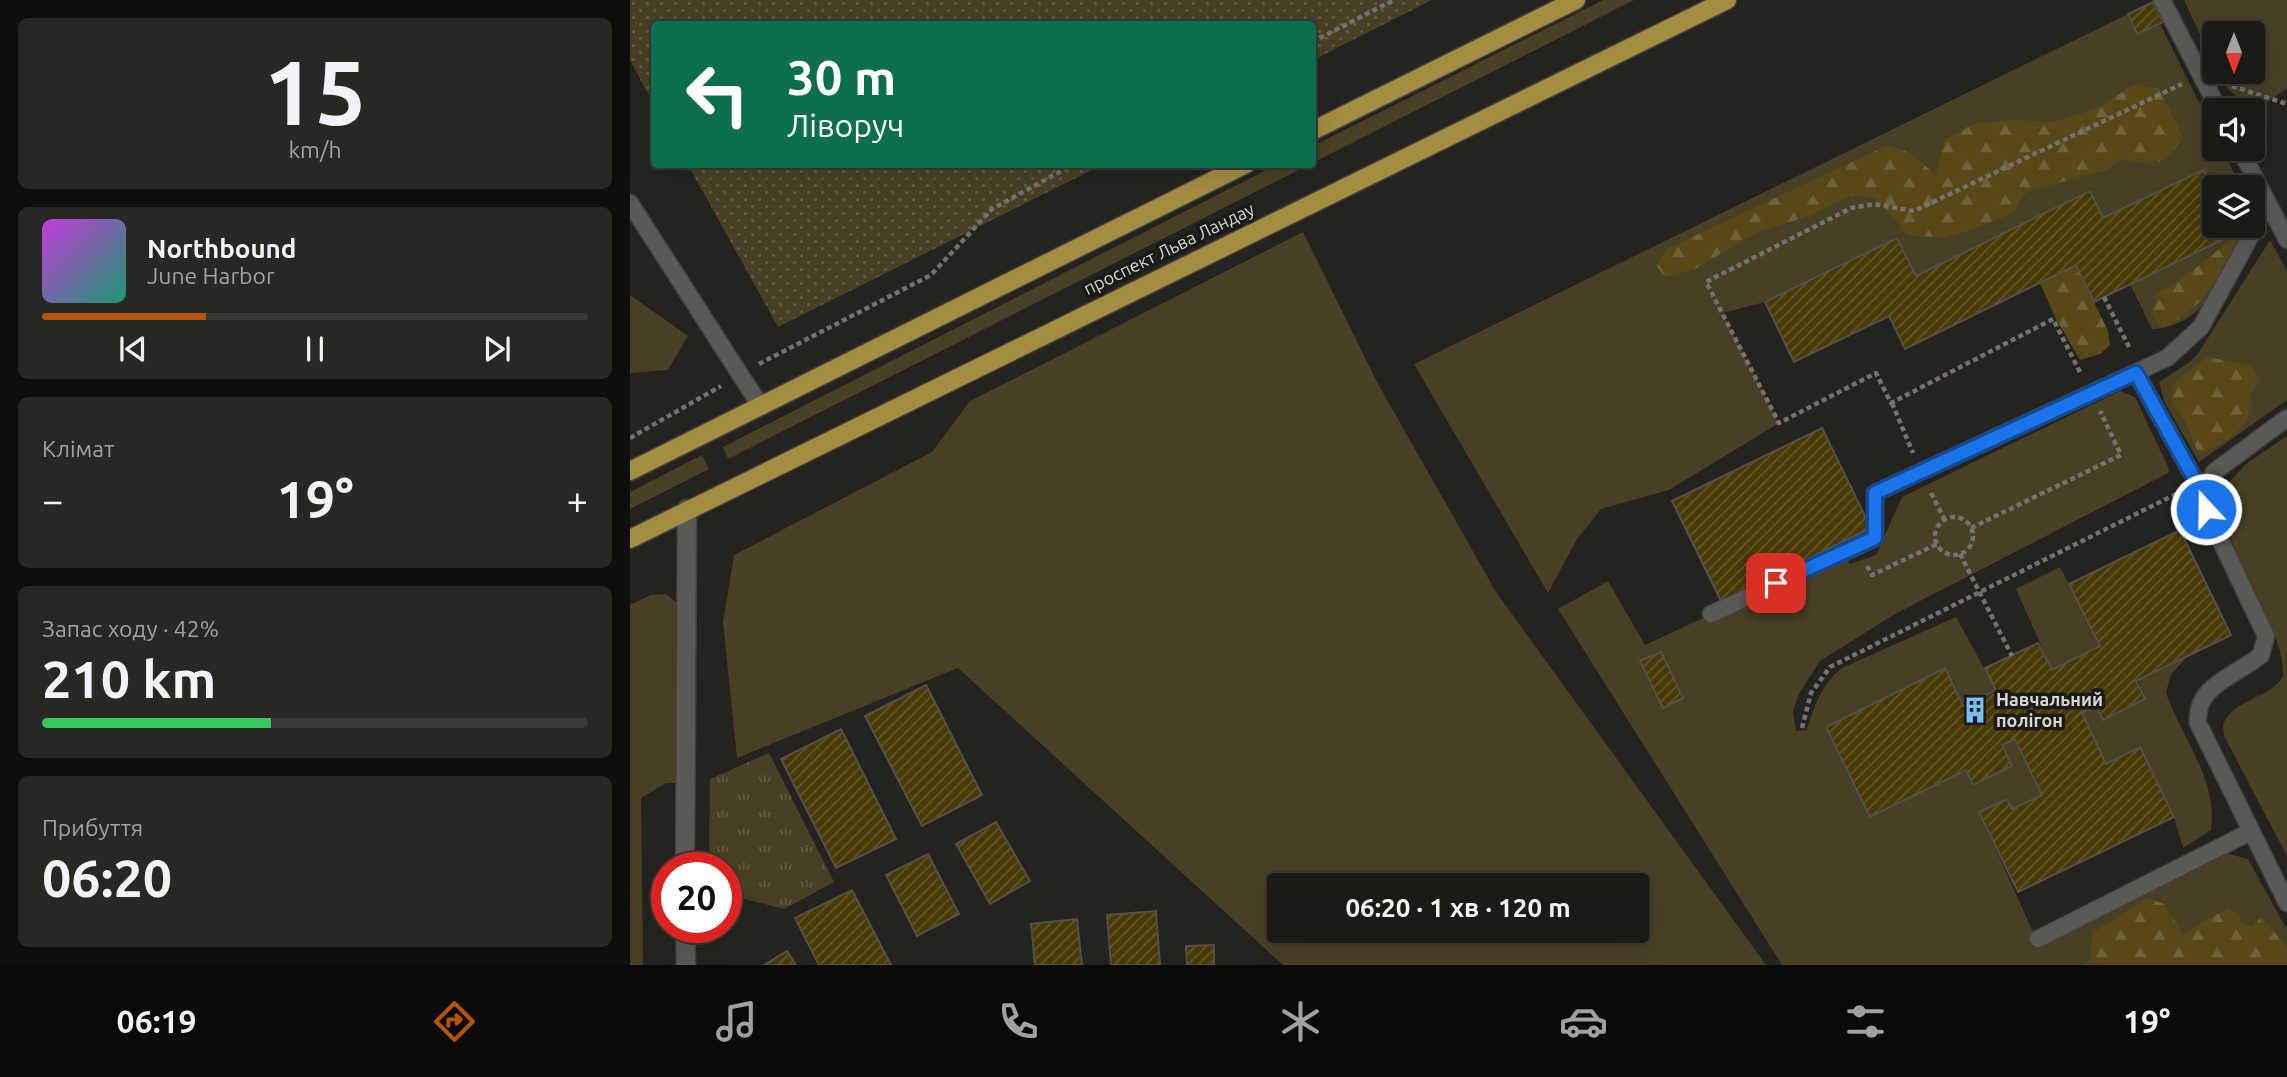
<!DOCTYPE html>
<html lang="uk">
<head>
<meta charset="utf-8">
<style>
	:root { --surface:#1c1a17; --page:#292724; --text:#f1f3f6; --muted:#a0a1a1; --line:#3a3836; --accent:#b45309 }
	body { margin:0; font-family:Ubuntu,sans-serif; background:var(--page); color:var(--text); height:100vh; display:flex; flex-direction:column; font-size:26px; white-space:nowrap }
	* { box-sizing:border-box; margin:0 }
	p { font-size:23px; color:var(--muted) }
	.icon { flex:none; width:38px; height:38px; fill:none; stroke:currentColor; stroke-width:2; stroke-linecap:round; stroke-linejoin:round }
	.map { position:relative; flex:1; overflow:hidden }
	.details { display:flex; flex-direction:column; gap:18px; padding:18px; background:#0f0e0d; width:630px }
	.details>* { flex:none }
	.hud { position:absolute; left:21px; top:21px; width:665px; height:147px; border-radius:7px; box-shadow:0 7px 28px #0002,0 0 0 2px var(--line); background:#0b6e4f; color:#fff; overflow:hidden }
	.needle { width:46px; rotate:180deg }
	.controls { position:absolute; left:1572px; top:21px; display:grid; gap:14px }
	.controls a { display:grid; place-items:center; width:63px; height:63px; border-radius:7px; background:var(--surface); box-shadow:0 7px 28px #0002,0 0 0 2px var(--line); font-size:35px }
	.speed { position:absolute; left:21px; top:852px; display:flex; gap:14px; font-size:35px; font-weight:700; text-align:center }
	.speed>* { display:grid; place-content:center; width:91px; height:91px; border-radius:50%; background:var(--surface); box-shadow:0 7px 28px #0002,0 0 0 2px var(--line); line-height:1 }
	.speed .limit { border:10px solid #d22; background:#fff; color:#111 }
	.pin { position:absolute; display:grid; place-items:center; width:60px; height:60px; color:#fff; margin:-30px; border-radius:14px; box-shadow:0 4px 10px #0006 }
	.me { position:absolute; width:77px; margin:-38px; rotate:339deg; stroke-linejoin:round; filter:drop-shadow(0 0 5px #0008) }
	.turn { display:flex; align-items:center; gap:24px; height:147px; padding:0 21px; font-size:32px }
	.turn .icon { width:91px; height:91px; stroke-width:2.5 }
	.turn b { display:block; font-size:49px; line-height:60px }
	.big { font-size:52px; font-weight:700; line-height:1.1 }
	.details .tile { flex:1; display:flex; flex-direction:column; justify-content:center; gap:10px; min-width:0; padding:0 24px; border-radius:10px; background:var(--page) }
	.details .dial { align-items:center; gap:0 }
	.dial b { font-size:91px; line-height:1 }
	.song { display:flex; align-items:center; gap:21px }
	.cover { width:84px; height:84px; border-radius:10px; background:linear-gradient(135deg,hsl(290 70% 55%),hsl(160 70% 35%)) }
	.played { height:7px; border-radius:4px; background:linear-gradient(90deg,var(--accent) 30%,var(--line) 30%) }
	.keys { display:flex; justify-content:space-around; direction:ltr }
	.heat { display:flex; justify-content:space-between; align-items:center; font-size:38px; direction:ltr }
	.charge { height:10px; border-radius:5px; background:linear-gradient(90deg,#34c759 42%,var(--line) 0) }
	.trip { position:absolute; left:637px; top:873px; width:382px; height:70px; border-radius:7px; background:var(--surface); box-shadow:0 7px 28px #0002,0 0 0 2px var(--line); font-weight:700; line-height:70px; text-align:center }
	.dock { display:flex; height:112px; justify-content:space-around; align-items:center; background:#0b0a09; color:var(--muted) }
	.dock .icon { width:49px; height:49px }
	.dock .current { color:var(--accent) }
	.dock b { font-size:32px; color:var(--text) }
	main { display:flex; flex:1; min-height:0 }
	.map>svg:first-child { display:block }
	.grass { fill:#493f25; fill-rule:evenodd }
	.forest { fill:url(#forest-firs) }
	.park { fill:url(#park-tufts) }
	.garden { fill:url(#garden-dots) }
	.building { fill:url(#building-hatch); stroke:#52504b; stroke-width:2 }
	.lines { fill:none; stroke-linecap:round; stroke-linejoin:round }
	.service-casing { stroke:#42413e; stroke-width:19 }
	.minor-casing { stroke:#42413e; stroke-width:21 }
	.primary-casing { stroke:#42413e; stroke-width:21 }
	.path { stroke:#74726f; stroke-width:4.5; stroke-dasharray:5 3.5; stroke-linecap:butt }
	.service { stroke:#5a5954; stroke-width:16 }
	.minor { stroke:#5a5954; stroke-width:18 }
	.primary { stroke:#a48c41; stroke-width:18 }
	.route-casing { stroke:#114b97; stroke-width:18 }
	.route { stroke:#1a73e8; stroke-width:12 }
	.labels { text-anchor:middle; stroke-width:7; stroke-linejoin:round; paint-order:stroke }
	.street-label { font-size:18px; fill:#d7d6d3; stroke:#1b1a16 }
	.poi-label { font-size:18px; font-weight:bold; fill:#d7d6d3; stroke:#1b1a16; text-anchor:start }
</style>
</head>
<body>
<main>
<section class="details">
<div class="tile dial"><b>15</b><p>km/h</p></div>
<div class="tile">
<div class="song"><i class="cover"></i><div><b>Northbound</b><p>June Harbor</p></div></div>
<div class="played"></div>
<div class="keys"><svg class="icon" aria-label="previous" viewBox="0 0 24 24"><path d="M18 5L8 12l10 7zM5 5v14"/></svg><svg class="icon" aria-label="pause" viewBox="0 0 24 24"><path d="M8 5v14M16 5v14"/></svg><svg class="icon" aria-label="next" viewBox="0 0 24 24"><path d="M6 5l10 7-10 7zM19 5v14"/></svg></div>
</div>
<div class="tile"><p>Клімат</p>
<div class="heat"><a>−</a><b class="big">19°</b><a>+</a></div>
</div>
<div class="tile"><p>Запас ходу · 42%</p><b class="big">210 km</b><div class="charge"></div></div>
<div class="tile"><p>Прибуття</p><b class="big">06:20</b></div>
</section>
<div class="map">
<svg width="1657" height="965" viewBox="0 0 1657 965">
	<defs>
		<pattern id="forest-firs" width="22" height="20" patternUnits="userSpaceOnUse" patternTransform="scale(1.75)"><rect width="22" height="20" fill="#584818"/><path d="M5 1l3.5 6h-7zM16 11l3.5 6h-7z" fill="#6f6239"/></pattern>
		<pattern id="park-tufts" width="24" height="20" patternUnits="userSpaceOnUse" patternTransform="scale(1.75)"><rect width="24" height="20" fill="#493f25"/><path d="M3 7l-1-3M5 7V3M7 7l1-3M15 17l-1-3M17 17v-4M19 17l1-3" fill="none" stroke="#625a44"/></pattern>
		<pattern id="garden-dots" width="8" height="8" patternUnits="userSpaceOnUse" patternTransform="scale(1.75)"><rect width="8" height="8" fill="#493f25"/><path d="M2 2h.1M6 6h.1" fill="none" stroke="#625a44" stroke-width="1.8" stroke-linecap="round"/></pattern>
		<pattern id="building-hatch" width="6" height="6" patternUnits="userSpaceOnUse" patternTransform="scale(1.75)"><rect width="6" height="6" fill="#483905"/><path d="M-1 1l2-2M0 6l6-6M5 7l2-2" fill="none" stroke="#625529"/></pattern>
	</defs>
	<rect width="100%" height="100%" fill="#25231f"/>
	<g class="grass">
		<path d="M973 0H1004L98 459 93 447 646 165 682 164 683 146Z"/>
		<path d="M1554 0H1657V88L1636 103C1610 101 1599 96 1587 72H1622V33H1584V64Z"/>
		<path d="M1498 14 1507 34 1530 24 1584 132V149H1592L1611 187H1584V192L1572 170 1473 218 1460 191 1286 276 1267 238 1135 302 1093 313 1149 423 1039 490 971 509 947 539 918 593 784 364Z"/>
		<path d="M1600 226H1621C1597 267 1578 327 1522 329L1500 284 1604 234Z"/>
		<path d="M673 232 747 382 866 592 1136 965H653L328 668 107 758 93 622 104 555 302 452 340 401ZM649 886H1006V931H649Z"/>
		<path d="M1640 240 1657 271V400L1569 462 1534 401 1529 382 1560 362 1569 352Z"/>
		<path d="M0 295 58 336 38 370 0 373Z"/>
		<path d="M1490 391 1505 397 1539 469 1538 473 1265 614 1190 661 1169 694 1163 712 1166 731 1177 730C1184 706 1192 684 1212 668L1326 617 1366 690 1333 706 1314 669 1196 727 1240 817 1336 770 1343 785 1381 766 1372 745 1385 739 1412 795 1382 809 1377 799 1349 812 1409 945 1587 857 1600 854 1618 859 1657 930V965H1152L928 609 978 581 1015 645 1212 553 1220 564 1246 555 1272 497Z"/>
		<path d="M1657 436V856L1594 736 1593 725C1604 697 1640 700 1653 676 1657 626 1584 546 1595 487L1616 464Z"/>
		<path d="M72 455 79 469 0 509V492Z"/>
		<path d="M1430 567 1470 646 1422 670 1386 589Z"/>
		<path d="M36 594 56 610 55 783H36L11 798 13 965H0V605L21 595Z"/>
		<path d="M1559 655 1541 674 1536 693C1552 739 1588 779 1581 830L1553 848 1544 817 1510 748 1476 764 1452 713 1466 706 1473 719 1514 699 1508 680Z"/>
	</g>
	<g class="forest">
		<path d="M1503 85 1528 88 1553 136C1535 169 1525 164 1491 159L1477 170 1397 191 1382 213 1346 228 1313 238 1278 235 1245 197 1220 196 1179 216 1128 232 1065 269 1036 277 1026 266 1037 249 1258 145 1280 153 1306 175 1314 141 1343 124 1387 120 1424 122 1468 108Z"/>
		<path d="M1605 226H1615C1596 266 1575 310 1532 328L1523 314 1526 294 1553 278 1603 238Z"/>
		<path d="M1446 265 1478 331 1480 345 1470 354 1450 360 1425 317 1410 283Z"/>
		<path d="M1577 357 1621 366 1630 381 1619 395C1627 426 1595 444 1569 454L1554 419 1541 401 1544 383Z"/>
		<path d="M1518 898 1534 904 1553 934 1598 908 1610 915 1612 924 1621 927 1632 917 1657 948V965H1452L1461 960 1462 933Z"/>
	</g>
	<path class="park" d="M139 753 204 882 154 909 96 894V868H79L80 779Z"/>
	<g class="garden">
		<path d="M0 0H802L683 60 682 24H24V105L0 60Z"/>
		<path d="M58 165H472L148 327Z"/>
	</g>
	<g class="building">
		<path d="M1523 2 1533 22 1507 34 1498 14Z"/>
		<path d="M1573 170 1584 192V226H1600L1604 234 1464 302 1446 265 1275 349 1259 316 1164 362 1135 302 1267 238 1286 276 1460 191 1473 218Z"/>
		<path d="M1192 428 1241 528 1091 601 1042 501Z"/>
		<path d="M1550 530 1601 635 1506 681 1515 699 1473 720 1466 706 1452 713 1476 764 1510 747 1544 817 1388 892 1349 812 1377 799 1382 809 1412 795 1385 739 1372 745 1382 766 1343 785 1336 770 1240 817 1196 727 1315 668 1333 706 1366 690 1355 668 1408 643 1422 670 1470 646 1439 584Z"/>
		<path d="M1031 652 1053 698 1033 708 1010 661Z"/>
		<path d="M296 685 352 795 292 826 235 716Z"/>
		<path d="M211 729 266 839 206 868 151 759Z"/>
		<path d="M366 822 400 881 360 904 326 844Z"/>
		<path d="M298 854 329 914 287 936 256 875Z"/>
		<path d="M222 890 261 965H189L165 918Z"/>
		<path d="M526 911 530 965H481L477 915Z"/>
		<path d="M447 919 452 965H405L401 924Z"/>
		<path d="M584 945V965H557L556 946Z"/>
		<path d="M157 951 166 965H134Z"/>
	</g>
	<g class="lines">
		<g class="service-casing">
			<g id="service">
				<path d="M1532 0 1589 110"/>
				<path d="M1610 149 1657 240"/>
				<path d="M0 203 131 407"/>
				<path d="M1506 373 1574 496"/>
				<path d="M1657 418 1584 472C1576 485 1574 494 1576 510L1636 636 1631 655C1606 676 1565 685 1568 723L1657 903"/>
				<path d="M1081 614 1245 538V493L1537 358 1571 327 1638 204"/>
				<path d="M1408 939 1620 832"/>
			</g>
		</g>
		<g class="minor-casing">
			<g id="minor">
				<path d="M55 868 57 509"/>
				<path d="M55 928 56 965"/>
			</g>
		</g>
		<g class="primary-casing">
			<g id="primary">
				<path d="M682 131 946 0"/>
				<path d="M0 471 616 164"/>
				<path d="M0 539 1097 0"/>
			</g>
		</g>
		<g class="path">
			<path d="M682 42 764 0"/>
			<path d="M1602 86 1657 104"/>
			<path d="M1474 297 1500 349"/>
			<path d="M129 364 301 275 362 209 444 164"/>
			<path d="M1450 372 1423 319 1261 403 1246 373 1149 423 1076 282 1221 208 1244 204 1284 211 1552 84"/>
			<path d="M1262 403 1283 453"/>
			<path d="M0 438 91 386"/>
			<path d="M1301 493 1315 520"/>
			<circle cx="1324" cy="536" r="19"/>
			<path d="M1341 528 1491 455 1470 411"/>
			<path d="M1330 554 1382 656"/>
			<path d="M1237 566 1242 575 1307 544"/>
			<path d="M1172 728 1181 693 1200 667 1548 493"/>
		</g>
		<use href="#service" class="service"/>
		<use href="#minor" class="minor"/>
		<use href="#primary" class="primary"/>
	</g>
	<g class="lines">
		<g class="route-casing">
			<path id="route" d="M1146 583 1245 538V493L1506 373 1574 496 1576 509"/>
		</g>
		<use href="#route" class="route"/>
	</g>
	<defs>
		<g id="building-bare" transform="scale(2.1)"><path d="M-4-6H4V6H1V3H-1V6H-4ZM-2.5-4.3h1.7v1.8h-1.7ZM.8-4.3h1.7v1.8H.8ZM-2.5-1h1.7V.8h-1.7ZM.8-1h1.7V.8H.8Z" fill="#73c1f6" stroke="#1b1a16" stroke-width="2.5" paint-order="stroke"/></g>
	</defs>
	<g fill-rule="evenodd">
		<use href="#building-bare" x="1345" y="710"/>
	</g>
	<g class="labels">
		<g class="street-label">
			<text transform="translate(539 249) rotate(-26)" y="6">проспект Льва Ландау</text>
		</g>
		<g class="poi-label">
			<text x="1366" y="706">Навчальний<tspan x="1366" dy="21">полігон</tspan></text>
		</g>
	</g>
</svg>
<div class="controls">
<a><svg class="needle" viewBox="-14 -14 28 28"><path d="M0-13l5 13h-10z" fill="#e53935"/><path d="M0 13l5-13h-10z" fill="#a0a1a1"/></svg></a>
<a><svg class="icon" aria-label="sound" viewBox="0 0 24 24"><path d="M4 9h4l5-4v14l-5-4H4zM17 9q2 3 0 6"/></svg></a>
<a><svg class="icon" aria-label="layers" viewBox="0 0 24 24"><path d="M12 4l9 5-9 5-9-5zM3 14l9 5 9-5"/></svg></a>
</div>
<div class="speed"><div class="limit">20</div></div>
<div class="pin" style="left:1146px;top:583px;background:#d93025"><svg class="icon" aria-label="arrive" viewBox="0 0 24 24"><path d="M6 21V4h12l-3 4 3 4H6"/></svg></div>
<svg class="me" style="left:1576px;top:509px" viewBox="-20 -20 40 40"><circle r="17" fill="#1a73e8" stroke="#fff" stroke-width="3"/><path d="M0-11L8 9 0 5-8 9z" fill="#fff"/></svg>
<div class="trip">06:20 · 1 хв · 120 m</div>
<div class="hud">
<div class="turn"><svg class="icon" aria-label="left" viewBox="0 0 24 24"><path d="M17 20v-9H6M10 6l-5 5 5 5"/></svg><div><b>30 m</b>Ліворуч</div></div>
</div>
</div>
</main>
<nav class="dock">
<b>06:19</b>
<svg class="icon current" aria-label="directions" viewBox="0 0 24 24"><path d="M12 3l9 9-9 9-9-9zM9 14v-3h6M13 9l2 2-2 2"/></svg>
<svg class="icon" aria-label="music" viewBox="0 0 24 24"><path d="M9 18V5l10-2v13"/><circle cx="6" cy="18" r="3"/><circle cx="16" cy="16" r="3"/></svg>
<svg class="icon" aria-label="phone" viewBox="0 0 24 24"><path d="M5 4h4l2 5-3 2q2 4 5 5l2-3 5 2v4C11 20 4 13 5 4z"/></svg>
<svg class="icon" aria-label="climate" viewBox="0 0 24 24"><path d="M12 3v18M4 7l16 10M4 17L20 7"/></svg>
<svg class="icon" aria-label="car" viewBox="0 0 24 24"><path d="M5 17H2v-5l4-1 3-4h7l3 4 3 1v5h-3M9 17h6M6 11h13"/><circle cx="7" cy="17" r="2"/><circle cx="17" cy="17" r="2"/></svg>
<svg class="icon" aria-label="filters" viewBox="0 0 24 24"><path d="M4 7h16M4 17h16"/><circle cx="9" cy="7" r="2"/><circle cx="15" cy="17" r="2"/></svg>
<b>19°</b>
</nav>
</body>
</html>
